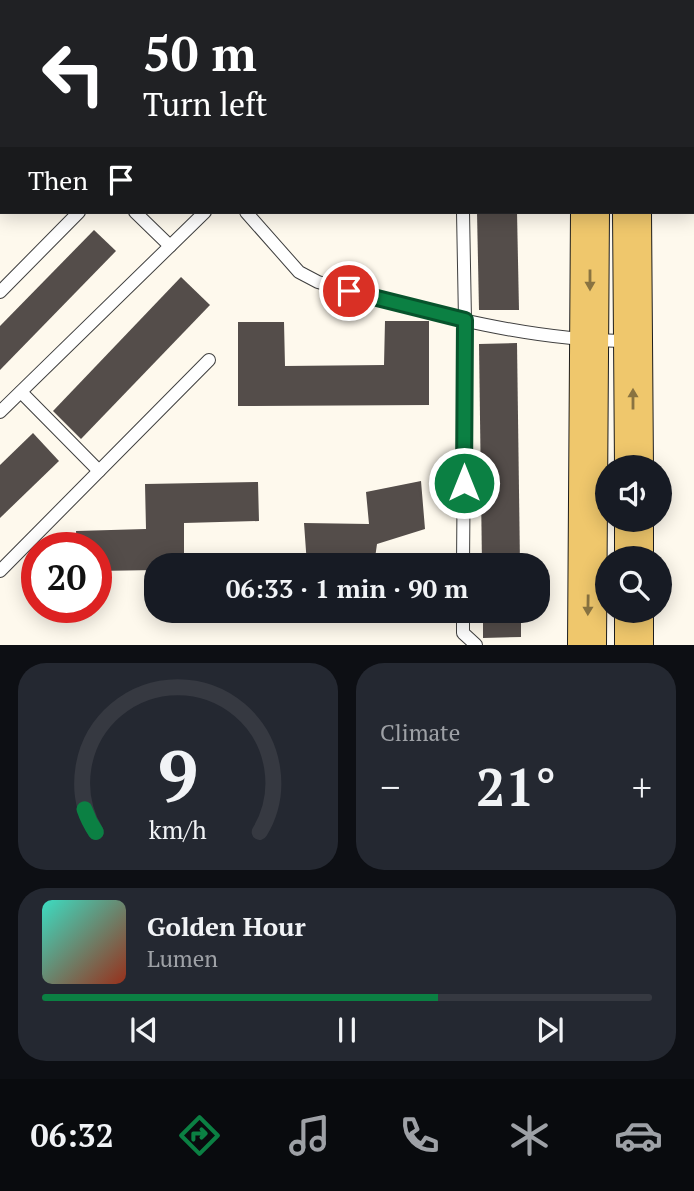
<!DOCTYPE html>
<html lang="en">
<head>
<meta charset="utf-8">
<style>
	:root { --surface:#171b24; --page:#242831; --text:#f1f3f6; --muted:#9ea1a6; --line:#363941; --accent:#0b8043 }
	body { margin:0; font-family:"PT Serif",serif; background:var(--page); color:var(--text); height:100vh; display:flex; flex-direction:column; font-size:26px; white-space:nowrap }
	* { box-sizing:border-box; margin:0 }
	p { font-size:23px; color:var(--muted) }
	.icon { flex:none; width:38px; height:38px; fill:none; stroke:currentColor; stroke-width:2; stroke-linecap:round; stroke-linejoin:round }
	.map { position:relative; height:645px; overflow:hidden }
	.sheet { display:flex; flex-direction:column; gap:18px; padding:18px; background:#0d0f14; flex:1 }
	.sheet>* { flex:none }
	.top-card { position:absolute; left:0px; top:0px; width:695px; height:214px; box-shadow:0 4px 18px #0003; background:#202124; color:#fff; overflow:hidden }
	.tools { position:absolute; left:595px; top:455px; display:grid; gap:14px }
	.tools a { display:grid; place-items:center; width:77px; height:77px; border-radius:50%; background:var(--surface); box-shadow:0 4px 18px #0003; font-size:35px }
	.speed { position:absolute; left:21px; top:532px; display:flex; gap:14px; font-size:35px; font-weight:700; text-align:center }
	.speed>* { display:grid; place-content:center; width:91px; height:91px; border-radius:50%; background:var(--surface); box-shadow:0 4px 18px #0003; line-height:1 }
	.speed .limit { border:10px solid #d22; background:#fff; color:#111 }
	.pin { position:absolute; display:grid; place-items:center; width:60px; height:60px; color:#fff; margin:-30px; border:4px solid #fff; border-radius:50%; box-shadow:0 2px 7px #0007 }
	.me { position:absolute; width:77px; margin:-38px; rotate:0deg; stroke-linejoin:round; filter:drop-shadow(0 0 5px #0008) }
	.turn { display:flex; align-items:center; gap:24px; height:147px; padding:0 28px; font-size:32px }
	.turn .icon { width:91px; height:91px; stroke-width:2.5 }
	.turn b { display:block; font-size:49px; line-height:60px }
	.then { display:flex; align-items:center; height:66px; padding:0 28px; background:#0003; gap:14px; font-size:26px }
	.big { font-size:52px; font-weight:700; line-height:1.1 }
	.sheet .widget { flex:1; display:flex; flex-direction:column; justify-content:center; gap:10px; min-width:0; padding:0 24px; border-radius:28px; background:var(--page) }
	.sheet .dial { align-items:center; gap:0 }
	.dial svg { height:182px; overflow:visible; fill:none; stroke:var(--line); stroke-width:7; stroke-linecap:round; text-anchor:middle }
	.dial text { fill:var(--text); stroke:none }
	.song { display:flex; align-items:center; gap:21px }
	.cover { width:84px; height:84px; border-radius:10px; background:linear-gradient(135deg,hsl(170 70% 55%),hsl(10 70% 35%)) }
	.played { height:7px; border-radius:4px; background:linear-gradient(90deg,var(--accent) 65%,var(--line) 65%) }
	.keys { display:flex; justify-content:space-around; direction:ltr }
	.heat { display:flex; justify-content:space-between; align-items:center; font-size:38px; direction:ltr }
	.sheet .tiles { flex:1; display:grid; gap:18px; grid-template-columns:1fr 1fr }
	.widget:last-child { grid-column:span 2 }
	.trip { position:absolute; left:144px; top:553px; width:406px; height:70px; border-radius:28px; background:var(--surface); box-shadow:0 4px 18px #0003; font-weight:700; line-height:70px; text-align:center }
	.dock { display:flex; height:112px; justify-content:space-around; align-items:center; background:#090b0e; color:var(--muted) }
	.dock .icon { width:49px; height:49px }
	.dock .on { color:var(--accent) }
	.dock b { font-size:32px; color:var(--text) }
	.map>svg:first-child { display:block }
	.building { fill:#544d4a }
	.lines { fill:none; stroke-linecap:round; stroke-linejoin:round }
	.service-casing { stroke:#3f3f3f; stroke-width:14 }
	.primary-casing { stroke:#1d1d1d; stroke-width:40 }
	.service { stroke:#fff; stroke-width:12 }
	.primary { stroke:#efc76c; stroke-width:38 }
	.oneway { fill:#897341 }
	.route-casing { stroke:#07532c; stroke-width:18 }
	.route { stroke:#0b8043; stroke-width:12 }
</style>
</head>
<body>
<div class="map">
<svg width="694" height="645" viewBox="0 0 694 645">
	<rect width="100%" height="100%" fill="#fef9ed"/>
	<g class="building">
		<path d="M477 212H517L519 310H479Z"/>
		<path d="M94 230 116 251 0 370V326Z"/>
		<path d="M181 277 210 305 81 439 53 411Z"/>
		<path d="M385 321H429V405L238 406V322H284L285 366 384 365Z"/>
		<path d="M517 343 520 565H482L479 344Z"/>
		<path d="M33 433 59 461 0 518V465Z"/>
		<path d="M421 481 425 529 377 544 374 565H307L304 523 369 524 366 492Z"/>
		<path d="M258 482 259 521 184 523V565H156V570L96 571V548H77L76 531 146 529 145 484Z"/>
		<path d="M483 611H521V637L483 638Z"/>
	</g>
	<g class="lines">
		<g class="service-casing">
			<g id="service">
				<path d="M83 2 85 0"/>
				<path d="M219 2V0"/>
				<path d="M0 84 2 83"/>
				<path d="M135 212 170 246"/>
				<path d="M246 212 299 272 318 282C420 310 523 341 629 341"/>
				<path d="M463 212 465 320 463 565"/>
				<path d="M0 292 79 212"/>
				<path d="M21 392 99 471"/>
				<path d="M0 412 205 212"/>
				<path d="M0 571 209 360"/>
				<path d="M463 611V633L476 645"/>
			</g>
		</g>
		<g class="primary-casing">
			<g id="primary">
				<path d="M588 0V2"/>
				<path d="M627 0V2"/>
				<path d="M632 212 634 467"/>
				<path d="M634 520V558"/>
				<path d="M634 611V645"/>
				<path d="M587 645 590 212"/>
			</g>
		</g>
		<use href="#service" class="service"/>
		<use href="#primary" class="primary"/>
	</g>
	<defs><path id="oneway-solid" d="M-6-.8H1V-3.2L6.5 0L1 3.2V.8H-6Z" transform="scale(1.75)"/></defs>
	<g class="oneway">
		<use href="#oneway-solid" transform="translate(590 280) rotate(90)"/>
		<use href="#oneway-solid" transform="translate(633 399) rotate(-90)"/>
		<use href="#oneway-solid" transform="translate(588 605) rotate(91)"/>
	</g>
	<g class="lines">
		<g class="route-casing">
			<path id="route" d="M349 291 465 320 464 483"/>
		</g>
		<use href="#route" class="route"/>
	</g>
</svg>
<div class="tools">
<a><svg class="icon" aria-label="sound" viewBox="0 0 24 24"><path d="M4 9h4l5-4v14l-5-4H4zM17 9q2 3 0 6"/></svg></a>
<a><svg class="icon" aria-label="search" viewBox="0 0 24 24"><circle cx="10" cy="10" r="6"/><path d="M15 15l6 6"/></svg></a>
</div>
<div class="speed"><div class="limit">20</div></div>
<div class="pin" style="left:349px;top:291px;background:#d93025"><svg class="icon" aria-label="arrive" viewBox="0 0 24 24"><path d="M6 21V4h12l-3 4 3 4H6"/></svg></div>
<svg class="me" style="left:464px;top:483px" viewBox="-20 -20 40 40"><circle r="17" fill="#0b8043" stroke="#fff" stroke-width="3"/><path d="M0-11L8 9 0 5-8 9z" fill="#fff"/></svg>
<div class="trip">06:33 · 1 min · 90 m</div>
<div class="top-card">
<div class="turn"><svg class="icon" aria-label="left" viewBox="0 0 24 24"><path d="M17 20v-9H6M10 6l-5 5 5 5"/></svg><div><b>50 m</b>Turn left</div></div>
<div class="then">Then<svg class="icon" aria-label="arrive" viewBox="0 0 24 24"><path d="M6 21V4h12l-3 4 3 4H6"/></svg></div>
</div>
</div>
<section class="sheet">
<div class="tiles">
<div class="widget dial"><svg viewBox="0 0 100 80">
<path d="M14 69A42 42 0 1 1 86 69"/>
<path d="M14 69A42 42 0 0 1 9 59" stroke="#0b8043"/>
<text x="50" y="56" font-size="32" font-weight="700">9</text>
<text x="50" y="72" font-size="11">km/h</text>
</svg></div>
<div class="widget"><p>Climate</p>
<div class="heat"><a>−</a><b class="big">21°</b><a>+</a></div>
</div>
<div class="widget">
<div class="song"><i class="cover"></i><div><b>Golden Hour</b><p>Lumen</p></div></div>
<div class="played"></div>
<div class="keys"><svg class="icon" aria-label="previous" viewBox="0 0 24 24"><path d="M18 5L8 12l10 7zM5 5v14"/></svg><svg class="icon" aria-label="pause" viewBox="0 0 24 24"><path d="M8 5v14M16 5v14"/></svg><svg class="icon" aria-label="next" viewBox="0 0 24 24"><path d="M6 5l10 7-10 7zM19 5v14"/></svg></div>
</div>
</div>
</section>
<nav class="dock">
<b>06:32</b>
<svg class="icon on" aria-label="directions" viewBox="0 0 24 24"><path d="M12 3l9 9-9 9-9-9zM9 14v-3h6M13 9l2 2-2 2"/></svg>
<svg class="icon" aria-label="music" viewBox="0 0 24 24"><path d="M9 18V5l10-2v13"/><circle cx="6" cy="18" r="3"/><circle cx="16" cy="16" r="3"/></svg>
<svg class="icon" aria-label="phone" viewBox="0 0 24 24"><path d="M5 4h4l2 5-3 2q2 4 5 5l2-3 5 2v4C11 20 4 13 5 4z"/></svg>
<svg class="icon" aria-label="climate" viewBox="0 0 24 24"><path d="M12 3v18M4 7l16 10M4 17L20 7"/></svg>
<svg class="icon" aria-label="car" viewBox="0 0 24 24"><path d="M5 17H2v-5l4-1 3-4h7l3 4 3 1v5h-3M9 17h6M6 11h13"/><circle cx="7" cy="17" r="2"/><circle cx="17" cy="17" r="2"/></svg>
</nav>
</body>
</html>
